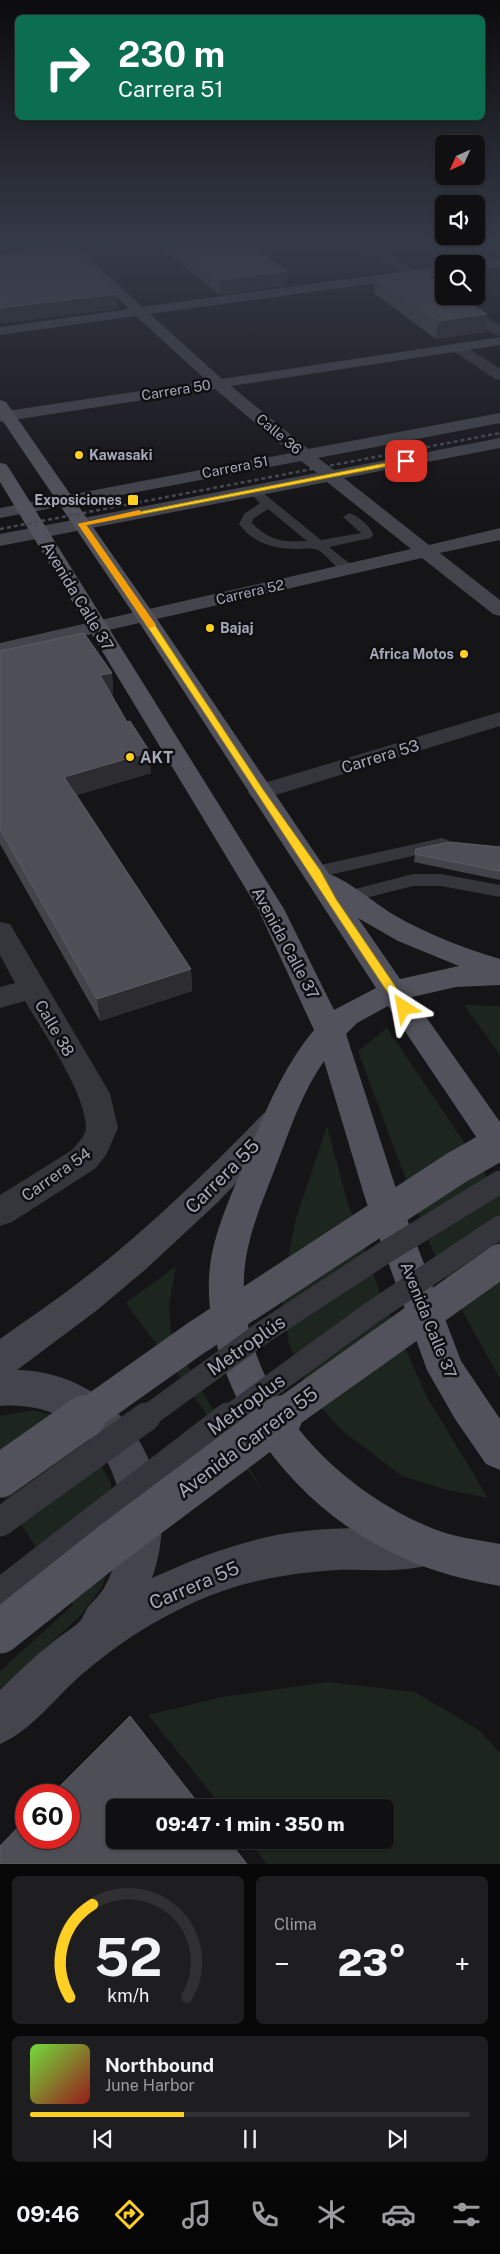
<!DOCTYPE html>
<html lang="es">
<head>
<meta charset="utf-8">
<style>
	:root { --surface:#100f11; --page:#1e1d1f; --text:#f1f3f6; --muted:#9c9c9f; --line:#302f31; --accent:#ffcf24 }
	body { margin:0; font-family:"Public Sans",sans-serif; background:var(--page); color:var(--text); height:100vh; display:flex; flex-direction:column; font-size:19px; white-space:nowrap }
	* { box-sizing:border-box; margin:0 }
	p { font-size:16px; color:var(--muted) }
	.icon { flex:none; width:28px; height:28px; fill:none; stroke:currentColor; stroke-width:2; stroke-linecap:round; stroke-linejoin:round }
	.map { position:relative; height:1864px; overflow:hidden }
	.panel { display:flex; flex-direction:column; gap:12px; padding:12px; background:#090809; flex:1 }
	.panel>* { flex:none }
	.banner { position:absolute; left:15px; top:15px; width:470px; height:105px; border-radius:8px; box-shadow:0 1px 4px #0004,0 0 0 1px var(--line); background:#0b6e4f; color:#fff; overflow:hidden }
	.needle { width:32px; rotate:225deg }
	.controls { position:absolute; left:435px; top:135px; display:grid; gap:10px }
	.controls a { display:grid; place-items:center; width:50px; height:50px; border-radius:8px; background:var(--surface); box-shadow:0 1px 4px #0004,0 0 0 1px var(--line); font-size:25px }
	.speed { position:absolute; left:15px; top:1784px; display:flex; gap:10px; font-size:25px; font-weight:700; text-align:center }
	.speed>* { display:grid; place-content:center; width:65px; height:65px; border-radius:50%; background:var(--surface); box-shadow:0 1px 4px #0004,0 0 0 1px var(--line); line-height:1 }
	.speed .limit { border:8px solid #d22; background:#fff; color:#111 }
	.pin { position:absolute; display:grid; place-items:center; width:42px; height:42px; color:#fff; margin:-21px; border-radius:10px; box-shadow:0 2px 8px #0006 }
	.me { position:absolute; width:55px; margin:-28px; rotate:326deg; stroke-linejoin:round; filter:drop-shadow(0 0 4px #0008) }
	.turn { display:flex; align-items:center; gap:18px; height:105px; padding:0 20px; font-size:22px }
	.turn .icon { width:65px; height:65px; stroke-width:2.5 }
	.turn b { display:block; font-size:35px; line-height:42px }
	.big { font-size:38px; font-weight:800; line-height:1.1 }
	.panel .card { flex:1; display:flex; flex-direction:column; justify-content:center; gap:8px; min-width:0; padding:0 18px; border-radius:8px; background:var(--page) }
	.panel .dial { align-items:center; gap:0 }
	.dial svg { height:130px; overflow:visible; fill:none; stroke:var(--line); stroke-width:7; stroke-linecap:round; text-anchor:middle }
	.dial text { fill:var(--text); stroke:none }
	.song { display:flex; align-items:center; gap:15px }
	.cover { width:60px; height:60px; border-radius:8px; background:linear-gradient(135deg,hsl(100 70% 55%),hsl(0 70% 35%)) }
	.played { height:5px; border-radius:2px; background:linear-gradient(90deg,var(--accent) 35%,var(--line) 35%) }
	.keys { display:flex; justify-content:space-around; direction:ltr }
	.heat { display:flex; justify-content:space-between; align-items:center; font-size:28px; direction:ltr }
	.panel .tiles { flex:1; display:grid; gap:12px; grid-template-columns:1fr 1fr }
	.card:last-child { grid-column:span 2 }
	.trip { position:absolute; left:106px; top:1799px; width:288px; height:50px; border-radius:8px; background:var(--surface); box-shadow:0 1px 4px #0004,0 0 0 1px var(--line); font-weight:800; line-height:50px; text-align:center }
	.dock { display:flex; height:80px; justify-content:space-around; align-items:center; background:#060607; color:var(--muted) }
	.dock .icon { width:35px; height:35px }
	.dock .current { color:var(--accent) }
	.dock b { font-size:22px; color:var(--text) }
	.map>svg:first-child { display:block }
	.green { fill:#1c251e }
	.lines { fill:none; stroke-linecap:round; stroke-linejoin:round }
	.lane { fill:#35353c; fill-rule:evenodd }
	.street { fill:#35353c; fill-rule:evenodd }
	.secondary { fill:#43444c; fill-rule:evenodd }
	.primary { fill:#51525b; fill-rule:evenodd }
	.rail { stroke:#484951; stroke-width:2.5; stroke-dasharray:4 3; stroke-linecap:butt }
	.lane-bridge-far1 { stroke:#35353c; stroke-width:23 }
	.lane-bridge { stroke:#35353c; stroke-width:29 }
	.primary-bridge-far1 { stroke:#51525b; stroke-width:34 }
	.primary-bridge { stroke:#51525b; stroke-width:43 }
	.wall { fill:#43444a }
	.shaded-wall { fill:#2c2c31 }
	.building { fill:#4e4f56; stroke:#5c5d65 }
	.route { fill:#ffcf24; stroke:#a68717 }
	.slow { fill:#f59e0b }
	.poi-dot { fill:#ffcf24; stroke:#100f12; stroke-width:2 }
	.labels { text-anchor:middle; stroke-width:5; stroke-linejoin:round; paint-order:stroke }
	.far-street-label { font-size:14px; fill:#a5a9b8; stroke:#100f12 }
	.far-poi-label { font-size:14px; font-weight:bold; fill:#a5a9b8; stroke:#100f12; text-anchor:start }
	.street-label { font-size:16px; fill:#a5a9b8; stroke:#100f12 }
	.poi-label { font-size:16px; font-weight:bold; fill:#a5a9b8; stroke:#100f12; text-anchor:start }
	.near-street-label { font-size:19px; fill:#a5a9b8; stroke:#100f12 }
</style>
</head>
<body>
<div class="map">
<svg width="500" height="1864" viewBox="0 0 500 1864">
	<rect width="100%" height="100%" fill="#151417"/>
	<g class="green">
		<path d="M464 1005 500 1006V1055Z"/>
		<path d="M387 1028 500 1196V1379L469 1323 432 1249 358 1051Z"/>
		<path d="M327 1126 346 1197 379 1290 427 1397 488 1498 447 1490 402 1476 344 1432 311 1397 289 1344 281 1294 296 1218Z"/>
		<path d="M176 1266 169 1306 171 1332 194 1378 265 1494 126 1303Z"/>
		<path d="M33 1410 61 1417 91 1445 111 1484 116 1543 102 1587 80 1616 0 1689V1671L73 1605 0 1491V1416Z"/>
		<path d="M328 1682 415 1692 479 1730 500 1753V1864H267L248 1840H385V1808L222 1807 148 1715 222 1697Z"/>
	</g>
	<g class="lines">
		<g class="lane">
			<path d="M258 491 262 492 321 540 361 533 343 517 349 513C357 515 372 527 373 535L371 538 329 547 353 566 355 569 353 572C336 576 328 551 314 549 309 548 303 549 298 549 274 549 254 544 239 524L244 514 260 503 252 495ZM268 509 307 541C282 542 270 541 252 523L253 519Z"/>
			<path d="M442 838 448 840 451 844 448 848 316 878 310 876 307 872 310 868 316 866Z"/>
			<path d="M413 874H441L500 885V897L441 886H413L338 905 332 903 329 899 332 895Z"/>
		</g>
		<g class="street">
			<path d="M131 244H169L163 248 80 258 74 254 80 250Z"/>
			<path d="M358 244H373L444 290V296H454L500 326V336L495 335Z"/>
			<path d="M457 343 462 344 500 369V380L495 379 452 350 450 347Z"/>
			<path d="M500 712V726L269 797 260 799 251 797 248 792 251 787Z"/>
			<path d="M0 922 10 924 105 1085 110 1094 118 1128 106 1155 96 1168 12 1222 0 1226V1195L72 1150C78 1143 86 1135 86 1127 85 1092 43 1032 25 1001L0 1008V987L15 983 0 955Z"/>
		</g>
		<g class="secondary">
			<path d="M63 244H76L142 307 444 266V274L150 314 222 379 500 337V345L231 386 308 449 500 413V423L318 458 334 470 500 438V448L344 478 429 545 500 528V540L440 553 500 600V616L493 614 422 558 0 655V643L411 549 327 482 0 546V534L317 473 301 461 0 518V508L291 453 215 389 0 422V412L207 381 136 316 0 335V327L129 309Z"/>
			<path d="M500 258V266L476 270V264H471Z"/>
			<path d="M275 1109 286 1113 291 1122 286 1131 218 1202 146 1269 96 1311 17 1370C124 1372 187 1481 152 1578 189 1561 227 1546 267 1537 302 1529 338 1528 374 1528 397 1527 416 1524 438 1532L444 1547 438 1562C407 1574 369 1569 337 1570 289 1573 242 1581 197 1601 154 1620 115 1645 80 1676 55 1698 31 1731 0 1744V1690C17 1673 35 1656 54 1641 62 1634 74 1628 81 1620 84 1616 85 1611 88 1607 94 1600 101 1594 105 1586 150 1503 101 1398 0 1406V1339C32 1316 65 1294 96 1269 156 1221 210 1168 264 1113Z"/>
		</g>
		<path class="primary" d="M0 400 6 402 155 616 329 874C346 879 376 904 394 915 427 934 463 948 500 959V985L456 987 412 997 500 1122V1160L489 1156 388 1006 357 1023 346 1034 399 1198 461 1361 500 1419V1470L486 1464 455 1419 427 1370 365 1198 324 1061C303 1091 292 1124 279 1158 265 1196 246 1235 244 1277 240 1391 334 1489 434 1529 454 1537 478 1540 500 1544V1586C479 1582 458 1578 437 1571 351 1543 280 1483 239 1402 220 1365 207 1321 209 1278 211 1235 232 1195 247 1156 265 1112 283 1067 314 1030L258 909 0 482V463L6 464 9 468 284 909 334 1010 376 988 135 616 0 417ZM358 918 398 941 459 966 400 979Z"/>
		<path class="rail" d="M0 529 500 433"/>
		<g class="lane-bridge-far1">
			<path d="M145 1418 262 1333 384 1253 500 1182"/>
			<path d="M227 1418 371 1313 500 1227"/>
		</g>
		<g class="lane-bridge">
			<path d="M0 1522 146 1417"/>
			<path d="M0 1593 228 1417"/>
		</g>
		<g class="primary-bridge-far1">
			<path d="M83 1418 196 1338 456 1168 500 1143"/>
			<path d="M279 1418 500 1261"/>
		</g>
		<g class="primary-bridge">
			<path d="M0 1476 84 1417"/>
			<path d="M0 1632 111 1544 281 1417"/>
		</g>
	</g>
	<g class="wall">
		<path d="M163 244H249L287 271 286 285 220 295 163 250Z"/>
		<path d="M375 277 487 314 485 332 436 339 374 293Z"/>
		<path d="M0 651 112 673 113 694H111L151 773 77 795 191 969 192 991 100 1021 0 844Z"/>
		<path d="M500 847V880L414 862 415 854Z"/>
	</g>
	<g class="shaded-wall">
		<path d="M0 244H66V251L0 258Z"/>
		<path d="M82 244H118L83 248Z"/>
		<path d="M287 271 286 285 220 295V280Z"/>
		<path d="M117 294 118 309 0 324V308Z"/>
		<path d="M487 314 485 332 436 339 438 321Z"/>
		<path d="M112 673 113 694 102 696 100 675Z"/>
		<path d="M150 752 151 773 67 798 64 777Z"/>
		<path d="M191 969 192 991 100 1021 97 999Z"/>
	</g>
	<g class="building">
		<path d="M174 244H249L287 271 220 280Z"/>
		<path d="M69 246 117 294 0 308V255Z"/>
		<path d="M420 271 444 286V296H459L487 314 438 321 375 277Z"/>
		<path d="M84 633 112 673 100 675 127 722 130 721 150 752 64 777 191 969 97 999 0 829V651Z"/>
		<path d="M450 842 500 847V871L415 854 416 849Z"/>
		<path d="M130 1716 202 1808H115V1840H228L247 1864H0V1846L26 1819V1838H69V1795H51Z"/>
	</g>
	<linearGradient id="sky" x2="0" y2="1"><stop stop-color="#0c0b0d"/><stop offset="0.48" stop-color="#353a47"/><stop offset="1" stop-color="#353a47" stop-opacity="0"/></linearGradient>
	<rect width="500" height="505" fill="url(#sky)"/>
	<path class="route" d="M406 459 410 461 409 462 86 525 149 616 264 791 320 870 336 899 408 1005 410 1008 408 1011H400C292 849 188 684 78 524Z"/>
	<path class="slow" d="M139 510 143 513 142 514 86 525 156 625 151 628 148 627 78 524Z"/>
	<g class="poi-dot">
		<circle cx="79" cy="455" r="5"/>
		<rect x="127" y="494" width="12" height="12" rx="2.5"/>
		<circle cx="210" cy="628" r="5"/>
		<circle cx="464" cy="654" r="5"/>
		<circle cx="130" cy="757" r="5"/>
	</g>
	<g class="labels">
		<g class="far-street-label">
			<text transform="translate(176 390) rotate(-9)" y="5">Carrera 50</text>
			<text transform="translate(279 434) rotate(40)" y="5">Calle 36</text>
			<text transform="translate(235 467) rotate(-11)" y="5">Carrera 51</text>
			<text transform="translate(250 592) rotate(-13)" y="5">Carrera 52</text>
		</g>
		<g class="far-poi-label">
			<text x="89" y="460">Kawasaki</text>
			<text x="122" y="505" text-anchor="end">Exposiciones</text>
			<text x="220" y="633">Bajaj</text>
			<text x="454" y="659" text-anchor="end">Africa Motos</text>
		</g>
		<g class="street-label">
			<text transform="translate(78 596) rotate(59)" y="6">Avenida Calle 37</text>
			<text transform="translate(380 756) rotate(-17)" y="6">Carrera 53</text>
			<text transform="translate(286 943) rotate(62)" y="6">Avenida Calle 37</text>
			<text transform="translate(55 1028) rotate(60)" y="6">Calle 38</text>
			<text transform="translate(56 1174) rotate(-35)" y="6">Carrera 54</text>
			<text transform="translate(429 1320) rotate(68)" y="6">Avenida Calle 37</text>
		</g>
		<g class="poi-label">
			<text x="140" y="763">AKT</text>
		</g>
		<g class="near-street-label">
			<text transform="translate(222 1176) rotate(-45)" y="7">Carrera 55</text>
			<text transform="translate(246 1345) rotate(-35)" y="7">Metroplús</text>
			<text transform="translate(246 1404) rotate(-36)" y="7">Metroplus</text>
			<text transform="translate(247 1442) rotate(-37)" y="7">Avenida Carrera 55</text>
			<text transform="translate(194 1585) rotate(-23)" y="7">Carrera 55</text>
		</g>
	</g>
</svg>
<div class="controls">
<a><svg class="needle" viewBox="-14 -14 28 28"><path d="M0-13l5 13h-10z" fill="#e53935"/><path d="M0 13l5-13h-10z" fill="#9c9c9f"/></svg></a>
<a><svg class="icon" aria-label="sound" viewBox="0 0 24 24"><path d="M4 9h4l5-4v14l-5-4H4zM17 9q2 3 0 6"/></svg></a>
<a><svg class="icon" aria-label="search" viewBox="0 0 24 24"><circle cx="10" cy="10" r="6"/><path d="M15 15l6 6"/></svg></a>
</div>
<div class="speed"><div class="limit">60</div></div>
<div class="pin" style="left:406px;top:461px;background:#d93025"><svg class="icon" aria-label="arrive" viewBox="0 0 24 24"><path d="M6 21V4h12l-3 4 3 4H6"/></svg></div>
<svg class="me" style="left:404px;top:1008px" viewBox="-20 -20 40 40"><path d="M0-17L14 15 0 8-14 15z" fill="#ffcf24" stroke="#fff" stroke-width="4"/></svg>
<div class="trip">09:47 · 1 min · 350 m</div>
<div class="banner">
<div class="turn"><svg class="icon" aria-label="right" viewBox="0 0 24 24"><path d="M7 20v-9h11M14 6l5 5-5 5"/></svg><div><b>230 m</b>Carrera 51</div></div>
</div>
</div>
<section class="panel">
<div class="tiles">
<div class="card dial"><svg viewBox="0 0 100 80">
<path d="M14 69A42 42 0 1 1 86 69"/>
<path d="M14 69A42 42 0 0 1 28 12" stroke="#ffcf24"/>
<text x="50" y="56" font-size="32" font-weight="700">52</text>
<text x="50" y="72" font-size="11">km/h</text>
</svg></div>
<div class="card"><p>Clima</p>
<div class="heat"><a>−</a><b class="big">23°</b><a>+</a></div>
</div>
<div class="card">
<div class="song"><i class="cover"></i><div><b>Northbound</b><p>June Harbor</p></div></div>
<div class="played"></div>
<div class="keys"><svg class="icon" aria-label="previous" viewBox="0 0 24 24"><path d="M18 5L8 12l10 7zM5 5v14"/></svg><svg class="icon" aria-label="pause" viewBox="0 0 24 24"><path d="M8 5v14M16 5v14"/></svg><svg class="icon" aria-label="next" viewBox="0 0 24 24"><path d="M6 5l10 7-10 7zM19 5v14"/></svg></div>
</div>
</div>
</section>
<nav class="dock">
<b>09:46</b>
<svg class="icon current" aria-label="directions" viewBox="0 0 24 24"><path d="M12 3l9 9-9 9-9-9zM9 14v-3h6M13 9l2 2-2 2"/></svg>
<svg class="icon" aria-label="music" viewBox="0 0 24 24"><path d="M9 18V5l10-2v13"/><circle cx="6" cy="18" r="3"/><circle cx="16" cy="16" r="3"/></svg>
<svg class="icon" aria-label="phone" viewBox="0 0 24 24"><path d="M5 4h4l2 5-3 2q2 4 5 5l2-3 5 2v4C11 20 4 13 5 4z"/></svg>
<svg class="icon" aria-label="climate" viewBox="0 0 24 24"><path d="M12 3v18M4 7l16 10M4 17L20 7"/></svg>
<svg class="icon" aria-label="car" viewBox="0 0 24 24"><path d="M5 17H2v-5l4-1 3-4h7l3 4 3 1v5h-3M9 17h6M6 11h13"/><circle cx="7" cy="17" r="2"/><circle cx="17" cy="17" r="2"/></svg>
<svg class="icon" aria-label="filters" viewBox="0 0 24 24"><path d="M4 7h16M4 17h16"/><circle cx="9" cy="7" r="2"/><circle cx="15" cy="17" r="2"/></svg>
</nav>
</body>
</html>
